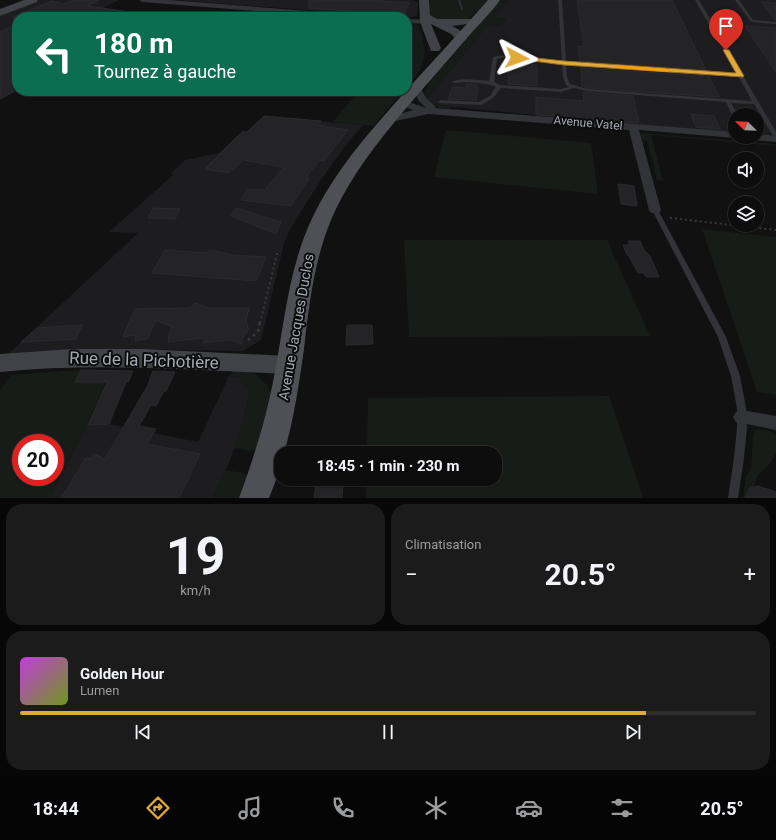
<!DOCTYPE html>
<html lang="fr">
<head>
<meta charset="utf-8">
<style>
	:root { --surface:#0d0d0e; --page:#1b1b1c; --text:#f1f3f6; --muted:#9a9c9e; --line:#2d2d2e; --accent:#e1a83a }
	body { margin:0; font-family:Roboto,sans-serif; background:var(--page); color:var(--text); height:100vh; display:flex; flex-direction:column; font-size:15px; white-space:nowrap }
	* { box-sizing:border-box; margin:0 }
	p { font-size:13px; color:var(--muted) }
	.icon { flex:none; width:22px; height:22px; fill:none; stroke:currentColor; stroke-width:2; stroke-linecap:round; stroke-linejoin:round }
	.map { position:relative; height:498px; overflow:hidden }
	.drawer { display:flex; flex-direction:column; gap:6px; padding:6px; background:#070708; flex:1 }
	.drawer>* { flex:none }
	.banner { position:absolute; left:12px; top:12px; width:400px; height:84px; border-radius:16px; box-shadow:0 1px 3px #0004,0 0 0 1px var(--line); background:#0b6e4f; color:#fff; overflow:hidden }
	.needle { width:26px; rotate:293deg }
	.buttons { position:absolute; left:728px; top:108px; display:grid; gap:8px }
	.buttons a { display:grid; place-items:center; width:36px; height:36px; border-radius:50%; background:var(--surface); box-shadow:0 1px 3px #0004,0 0 0 1px var(--line); font-size:20px }
	.speed { position:absolute; left:12px; top:434px; display:flex; gap:8px; font-size:20px; font-weight:700; text-align:center }
	.speed>* { display:grid; place-content:center; width:52px; height:52px; border-radius:50%; background:var(--surface); box-shadow:0 1px 3px #0004,0 0 0 1px var(--line); line-height:1 }
	.speed .limit { border:6px solid #d22; background:#fff; color:#111 }
	.pin { position:absolute; display:grid; place-items:center; width:34px; height:34px; color:#fff; margin:-41px -17px; border-radius:50% 50% 50% 0; rotate:-45deg; box-shadow:0 0 4px #0007 }
	.pin .icon { rotate:45deg }
	.me { position:absolute; width:44px; margin:-22px; rotate:94deg; stroke-linejoin:round; filter:drop-shadow(0 0 3px #0008) }
	.turn { display:flex; align-items:center; gap:14px; height:84px; padding:0 16px; font-size:18px }
	.turn .icon { width:52px; height:52px; stroke-width:2.5 }
	.turn b { display:block; font-size:28px; line-height:34px }
	.big { font-size:30px; font-weight:700; line-height:1.1 }
	.drawer .card { flex:1; display:flex; flex-direction:column; justify-content:center; gap:6px; min-width:0; padding:0 14px; border-radius:16px; background:var(--page) }
	.drawer .dial { align-items:center; gap:0 }
	.dial b { font-size:52px; line-height:1 }
	.song { display:flex; align-items:center; gap:12px }
	.cover { width:48px; height:48px; border-radius:6px; background:linear-gradient(135deg,hsl(290 70% 55%),hsl(80 70% 35%)) }
	.played { height:4px; border-radius:2px; background:linear-gradient(90deg,var(--accent) 85%,var(--line) 85%) }
	.keys { display:flex; justify-content:space-around; direction:ltr }
	.heat { display:flex; justify-content:space-between; align-items:center; font-size:22px; direction:ltr }
	.drawer .tiles { flex:1; display:grid; gap:6px; grid-template-columns:1fr 1fr }
	.card:last-child { grid-column:span 2 }
	.trip { position:absolute; left:274px; top:446px; width:228px; height:40px; border-radius:16px; background:var(--surface); box-shadow:0 1px 3px #0004,0 0 0 1px var(--line); font-weight:700; line-height:40px; text-align:center }
	.dock { display:flex; height:64px; justify-content:space-around; align-items:center; background:#050506; color:var(--muted) }
	.dock .icon { width:28px; height:28px }
	.dock .active { color:var(--accent) }
	.dock b { font-size:18px; color:var(--text) }
	.map>svg:first-child { display:block }
	.built { fill:#1d1d1f }
	.green { fill:#181c18; fill-rule:evenodd }
	.lines { fill:none; stroke-linecap:round; stroke-linejoin:round }
	.stream { stroke:#282f34; stroke-width:2 }
	.building { fill:#242426; stroke:#2b2b2e }
	.path-far1 { stroke:#383a3e; stroke-width:2; stroke-dasharray:2 3; stroke-linecap:butt }
	.path { stroke:#383a3e; stroke-width:2.5; stroke-dasharray:2.5 4; stroke-linecap:butt }
	.lane { fill:#323337; fill-rule:evenodd }
	.street { fill:#323337; fill-rule:evenodd }
	.secondary { fill:#404247; fill-rule:evenodd }
	.primary { fill:#4e5055; fill-rule:evenodd }
	.route { fill:#e1a83a; stroke:#926d26 }
	.slow { fill:#f59e0b }
	.labels { text-anchor:middle; stroke-width:4; stroke-linejoin:round; paint-order:stroke }
	.far-street-label { font-size:12px; fill:#a3a8b2; stroke:#0c0c0d }
	.street-label { font-size:14px; fill:#a3a8b2; stroke:#0c0c0d }
	.near-street-label { font-size:17px; fill:#a3a8b2; stroke:#0c0c0d }
</style>
</head>
<body>
<div class="map">
<svg width="776" height="498" viewBox="0 0 776 498">
	<rect width="100%" height="100%" fill="#111112"/>
	<g class="built">
		<path d="M41 0H119L85 17H17V51L0 59V16Z"/>
		<path d="M177 0H412L418 2 417 16 409 18Z"/>
		<path d="M508 0H776V136L757 135V115H735V133L598 121 444 106 436 104 427 99 488 25 500 26 506 19 494 17Z"/>
		<path d="M264 116 363 125 346 145 321 180 296 219 288 234 284 243 261 340 243 351 133 349 7 355 138 233 109 232 173 175 171 173 185 160 219 153 242 131 247 132Z"/>
		<path d="M229 376 238 377 250 391 241 429 230 460 212 498H49L88 425 109 424 198 442Z"/>
	</g>
	<g class="green">
		<path d="M430 0H489L480 9 467 20 440 21 429 15Z"/>
		<path d="M498 0H508L494 17 506 19 500 26 488 25 427 99 436 104 450 106 449 109C438 108 429 104 424 94L429 83Z"/>
		<path d="M416 23C421 29 422 34 423 41 427 63 421 71 407 87V35Z"/>
		<path d="M359 91H403L373 126 333 122Z"/>
		<path d="M446 130 591 143 598 194 434 177Z"/>
		<path d="M640 133 776 144V146L651 135 663 181 657 180 647 141 642 140Z"/>
		<path d="M702 229 776 237V395L757 392Z"/>
		<path d="M404 240H607L650 336 409 337Z"/>
		<path d="M81 370 75 382H106L89 419 88 425 49 498H0V390L11 375ZM21 443H55V477H21Z"/>
		<path d="M233 371H248L257 375 268 386 271 396 256 449 251 451 234 448 241 429 250 391 238 377 229 376Z"/>
		<path d="M609 396 643 498H366V479H495V453H367L368 398Z"/>
		<path d="M759 429 770 431 776 435V453L768 466 758 475 753 488 746 498H743L746 475 751 469 753 436 756 430Z"/>
		<path d="M225 470 244 473 249 476 242 498H212Z"/>
	</g>
	<g class="lines">
		<path class="stream" d="M459 0 462 9"/>
	</g>
	<g class="building">
		<path d="M75 0H99L87 6 124 11V17H13L52 1 64 4Z"/>
		<path d="M309 0H371L409 3 403 15 309 8Z"/>
		<path d="M577 0H672L706 70 580 61 578 46 584 47Z"/>
		<path d="M761 2 776 3V20H775Z"/>
		<path d="M17 24V90L0 99V32Z"/>
		<path d="M745 26 776 28V72Z"/>
		<path d="M510 63 537 65V86L508 84Z"/>
		<path d="M581 68 709 76 719 97 587 88 582 86Z"/>
		<path d="M466 84 477 85V87H478L476 100 448 99 453 87 466 88Z"/>
		<path d="M583 92 633 96 639 123 536 115V97L584 101Z"/>
		<path d="M691 114 714 116 720 129 696 127Z"/>
		<path d="M264 116 321 121 317 125 348 130 324 161 320 160 306 177 309 178 291 206 241 200 247 189 265 190 284 167 243 160 229 173 205 169 242 132H247Z"/>
		<path d="M618 184 634 186 637 206 621 204Z"/>
		<path d="M153 208 180 209 175 219 148 218Z"/>
		<path d="M236 208 281 222 276 234 231 216Z"/>
		<path d="M628 241H640L644 250 650 256 659 277H646L644 273H638L629 256 627 255 623 245H630Z"/>
		<path d="M165 250 207 253 210 250 232 255 266 257 256 281 152 273Z"/>
		<path d="M195 303 209 308H249L246 321 249 330 242 338V344L231 340 203 343V338L168 342 169 334 172 327 156 320 147 339 135 341 136 335 123 337 135 309 190 308Z"/>
		<path d="M82 325 76 339 21 342 37 328Z"/>
		<path d="M347 325H372L373 344 346 345Z"/>
		<path d="M81 370 133 371 128 382H126L109 424 88 425 107 382H75Z"/>
		<path d="M153 371 175 372 166 391H164L156 406 151 405 139 426 156 429 147 444 200 454 179 498H61L86 458H91L94 454 105 459 148 385Z"/>
		<path d="M316 483H343L342 498H314Z"/>
		<path d="M758 486 776 492V498H745L750 488Z"/>
	</g>
	<g class="lines">
		<g class="path-far1">
			<path d="M670 218 776 230"/>
			<path d="M260 323 278 250"/>
		</g>
		<path class="path" d="M248 340 258 332 260 322"/>
		<g class="lane">
			<path d="M558 0H562L566 62 737 74 695 0H699L776 132V138L773 136 754 104 731 103 738 115H735V117L732 115 726 102 587 91 574 88 561 92 501 88 493 98 482 105 439 103 438 102 441 100 479 102 490 96 496 87C487 83 476 83 467 82 461 82 455 84 451 82 461 77 477 80 489 81L493 57C516 51 539 58 562 61ZM509 57 528 59 562 64 563 77 566 85 569 87 561 89 500 85 494 82 497 59ZM566 65 739 77 752 101 587 89 570 84 567 77Z"/>
			<path d="M735 0H739L753 20 776 22V24L751 22Z"/>
			<path d="M655 208 658 210 726 337 740 376 746 408 747 428 744 458 738 498H728L734 458 737 428V408L731 376 718 337 652 210Z"/>
		</g>
		<g class="street">
			<path d="M139 0H169L359 15 363 17H331L142 2Z"/>
			<path d="M407 19 434 20 438 22 434 24 407 23Z"/>
			<path d="M417 85 420 86 426 98 436 107 435 108 735 132V137H739L735 138 639 130 661 210 659 213H651L649 210 629 130 428 114C424 115 388 123 386 122L384 120 386 118 413 110 400 105 398 103 400 101H406L426 108 419 101 412 88Z"/>
			<path d="M757 134 776 136V142L754 140 749 137H757Z"/>
			<path d="M742 410 776 416V430L736 422 733 417 736 412Z"/>
		</g>
		<g class="secondary">
			<path d="M24 0H38L37 2 0 16V9Z"/>
			<path d="M419 0H429L430 15 437 19H475L476 21 475 23 452 26C458 29 463 32 467 38L465 40H457L451 34 431 24 441 48 439 51H431L420 22Z"/>
			<path d="M72 349H144L289 356 297 359 301 365 297 371 289 374C192 370 97 362 0 372V354Z"/>
		</g>
		<path class="primary" d="M488 0H500C490 14 477 26 466 39 420 94 359 154 331 220 314 261 309 305 304 349 299 384 294 419 284 453H281C281 469 275 483 269 498H239C253 460 265 422 273 382 282 338 286 292 300 249 320 187 363 139 405 92 432 62 461 31 488 0Z"/>
	</g>
	<path class="route" d="M724 49 729 50 744 76 743 77 564 65 517 59 514 58 517 56 564 61 736 73 723 50Z"/>
	<path class="slow" d="M617 65 668 69 671 70 668 72 615 68V66Z"/>
	<g class="labels">
		<g class="far-street-label">
			<text transform="translate(588 123) rotate(5)" y="4">Avenue Vatel</text>
		</g>
		<g class="street-label">
			<text transform="translate(296 327) rotate(-80)" y="5">Avenue Jacques Duclos</text>
		</g>
		<g class="near-street-label">
			<text transform="translate(144 360) rotate(2)" y="6">Rue de la Pichotière</text>
		</g>
	</g>
</svg>
<div class="buttons">
<a><svg class="needle" viewBox="-14 -14 28 28"><path d="M0-13l5 13h-10z" fill="#e53935"/><path d="M0 13l5-13h-10z" fill="#9a9c9e"/></svg></a>
<a><svg class="icon" aria-label="sound" viewBox="0 0 24 24"><path d="M4 9h4l5-4v14l-5-4H4zM17 9q2 3 0 6"/></svg></a>
<a><svg class="icon" aria-label="layers" viewBox="0 0 24 24"><path d="M12 4l9 5-9 5-9-5zM3 14l9 5 9-5"/></svg></a>
</div>
<div class="speed"><div class="limit">20</div></div>
<div class="pin" style="left:726px;top:50px;background:#d93025"><svg class="icon" aria-label="arrive" viewBox="0 0 24 24"><path d="M6 21V4h12l-3 4 3 4H6"/></svg></div>
<svg class="me" style="left:517px;top:58px" viewBox="-20 -20 40 40"><path d="M0-17L14 15 0 8-14 15z" fill="#e1a83a" stroke="#fff" stroke-width="4"/></svg>
<div class="trip">18:45 · 1 min · 230 m</div>
<div class="banner">
<div class="turn"><svg class="icon" aria-label="left" viewBox="0 0 24 24"><path d="M17 20v-9H6M10 6l-5 5 5 5"/></svg><div><b>180 m</b>Tournez à gauche</div></div>
</div>
</div>
<section class="drawer">
<div class="tiles">
<div class="card dial"><b>19</b><p>km/h</p></div>
<div class="card"><p>Climatisation</p>
<div class="heat"><a>−</a><b class="big">20.5°</b><a>+</a></div>
</div>
<div class="card">
<div class="song"><i class="cover"></i><div><b>Golden Hour</b><p>Lumen</p></div></div>
<div class="played"></div>
<div class="keys"><svg class="icon" aria-label="previous" viewBox="0 0 24 24"><path d="M18 5L8 12l10 7zM5 5v14"/></svg><svg class="icon" aria-label="pause" viewBox="0 0 24 24"><path d="M8 5v14M16 5v14"/></svg><svg class="icon" aria-label="next" viewBox="0 0 24 24"><path d="M6 5l10 7-10 7zM19 5v14"/></svg></div>
</div>
</div>
</section>
<nav class="dock">
<b>18:44</b>
<svg class="icon active" aria-label="directions" viewBox="0 0 24 24"><path d="M12 3l9 9-9 9-9-9zM9 14v-3h6M13 9l2 2-2 2"/></svg>
<svg class="icon" aria-label="music" viewBox="0 0 24 24"><path d="M9 18V5l10-2v13"/><circle cx="6" cy="18" r="3"/><circle cx="16" cy="16" r="3"/></svg>
<svg class="icon" aria-label="phone" viewBox="0 0 24 24"><path d="M5 4h4l2 5-3 2q2 4 5 5l2-3 5 2v4C11 20 4 13 5 4z"/></svg>
<svg class="icon" aria-label="climate" viewBox="0 0 24 24"><path d="M12 3v18M4 7l16 10M4 17L20 7"/></svg>
<svg class="icon" aria-label="car" viewBox="0 0 24 24"><path d="M5 17H2v-5l4-1 3-4h7l3 4 3 1v5h-3M9 17h6M6 11h13"/><circle cx="7" cy="17" r="2"/><circle cx="17" cy="17" r="2"/></svg>
<svg class="icon" aria-label="filters" viewBox="0 0 24 24"><path d="M4 7h16M4 17h16"/><circle cx="9" cy="7" r="2"/><circle cx="15" cy="17" r="2"/></svg>
<b>20.5°</b>
</nav>
</body>
</html>
